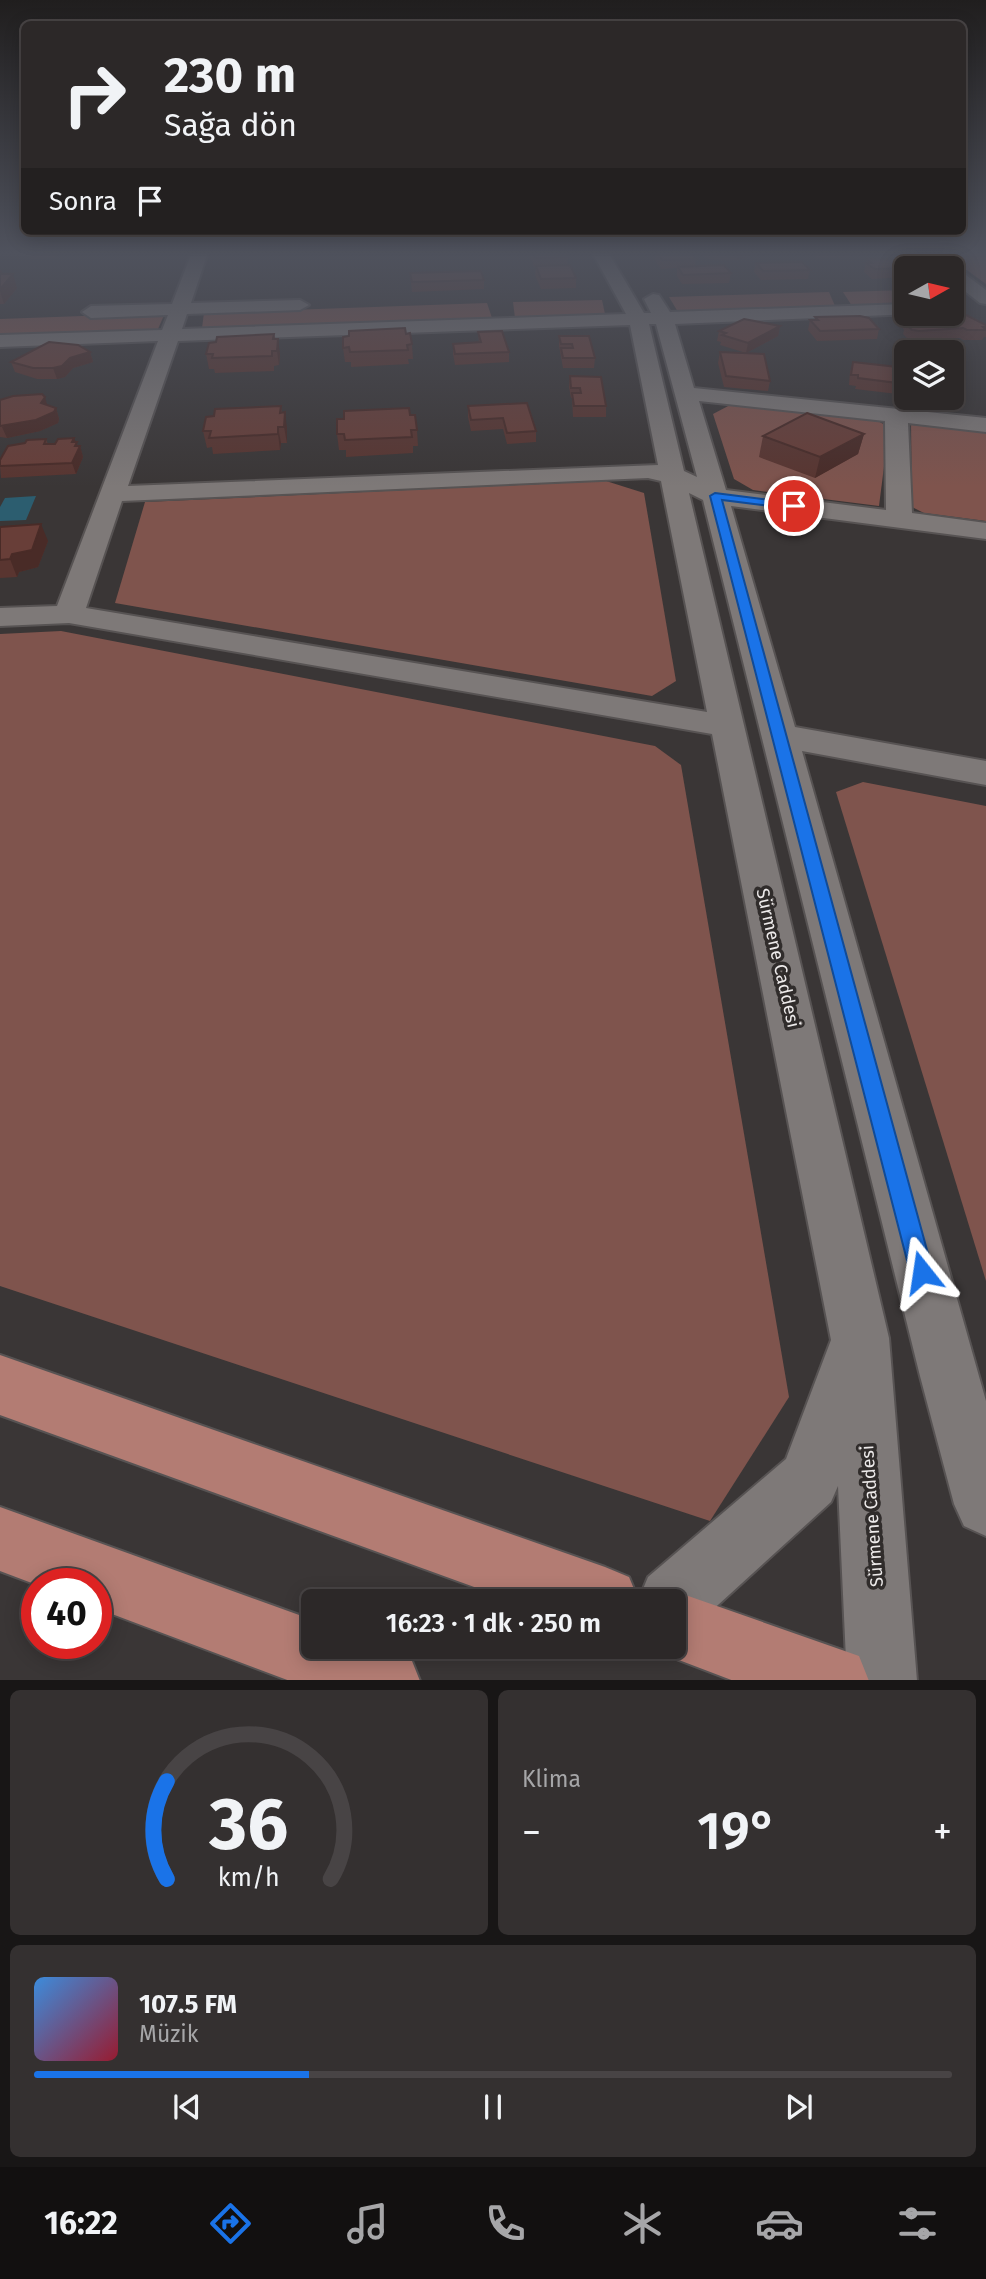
<!DOCTYPE html>
<html lang="tr">
<head>
<meta charset="utf-8">
<style>
	:root { --surface:#2c2828; --page:#343030; --text:#f1f3f6; --muted:#a6a6a8; --line:#484445; --accent:#1a73e8 }
	body { margin:0; font-family:"Fira Sans",sans-serif; background:var(--page); color:var(--text); height:100vh; display:flex; flex-direction:column; font-size:26px; white-space:nowrap }
	* { box-sizing:border-box; margin:0 }
	p { font-size:23px; color:var(--muted) }
	.icon { flex:none; width:38px; height:38px; fill:none; stroke:currentColor; stroke-width:2; stroke-linecap:round; stroke-linejoin:round }
	.map { position:relative; height:1680px; overflow:hidden }
	.sheet { display:flex; flex-direction:column; gap:10px; padding:10px; background:#181616; flex:1 }
	.sheet>* { flex:none }
	.top-card { position:absolute; left:21px; top:21px; width:945px; height:214px; border-radius:10px; box-shadow:0 4px 18px #0003,0 0 0 2px var(--line); background:#2c2828; color:var(--text); overflow:hidden }
	.needle { width:46px; rotate:82deg }
	.buttons { position:absolute; left:894px; top:256px; display:grid; gap:14px }
	.buttons a { display:grid; place-items:center; width:70px; height:70px; border-radius:10px; background:var(--surface); box-shadow:0 4px 18px #0003,0 0 0 2px var(--line); font-size:35px }
	.speed { position:absolute; left:21px; top:1568px; display:flex; gap:14px; font-size:35px; font-weight:700; text-align:center }
	.speed>* { display:grid; place-content:center; width:91px; height:91px; border-radius:50%; background:var(--surface); box-shadow:0 4px 18px #0003,0 0 0 2px var(--line); line-height:1 }
	.speed .limit { border:10px solid #d22; background:#fff; color:#111 }
	.pin { position:absolute; display:grid; place-items:center; width:60px; height:60px; color:#fff; margin:-30px; border:4px solid #fff; border-radius:50%; box-shadow:0 2px 7px #0007 }
	.me { position:absolute; width:77px; margin:-38px; rotate:345deg; stroke-linejoin:round; filter:drop-shadow(0 0 5px #0008) }
	.turn { display:flex; align-items:center; gap:24px; height:147px; padding:0 28px; font-size:32px }
	.turn .icon { width:91px; height:91px; stroke-width:2.5 }
	.turn b { display:block; font-size:49px; line-height:60px }
	.then { display:flex; align-items:center; height:66px; padding:0 28px; background:#0003; gap:14px; font-size:26px }
	.big { font-size:52px; font-weight:600; line-height:1.1 }
	.sheet .widget { flex:1; display:flex; flex-direction:column; justify-content:center; gap:10px; min-width:0; padding:0 24px; border-radius:10px; background:var(--page) }
	.sheet .dial { align-items:center; gap:0 }
	.dial svg { height:182px; overflow:visible; fill:none; stroke:var(--line); stroke-width:7; stroke-linecap:round; text-anchor:middle }
	.dial text { fill:var(--text); stroke:none }
	.song { display:flex; align-items:center; gap:21px }
	.cover { width:84px; height:84px; border-radius:10px; background:linear-gradient(135deg,hsl(210 70% 55%),hsl(350 70% 35%)) }
	.played { height:7px; border-radius:4px; background:linear-gradient(90deg,var(--accent) 30%,var(--line) 30%) }
	.keys { display:flex; justify-content:space-around; direction:ltr }
	.heat { display:flex; justify-content:space-between; align-items:center; font-size:38px; direction:ltr }
	.sheet .tiles { flex:1; display:grid; gap:10px; grid-template-columns:1fr 1fr }
	.widget:last-child { grid-column:span 2 }
	.trip { position:absolute; left:301px; top:1589px; width:385px; height:70px; border-radius:10px; background:var(--surface); box-shadow:0 4px 18px #0003,0 0 0 2px var(--line); font-weight:600; line-height:70px; text-align:center }
	.tabs { display:flex; height:112px; justify-content:space-around; align-items:center; background:#121010; color:var(--muted) }
	.tabs .icon { width:49px; height:49px }
	.tabs .selected { color:var(--accent) }
	.tabs b { font-size:32px; color:var(--text) }
	.map>svg:first-child { display:block }
	.green { fill:#7f544d }
	.water { fill:#2c5d6f }
	.lines { fill:none; stroke-linecap:round; stroke-linejoin:round }
	.minor-casing { stroke:#575353; stroke-width:4 }
	.major-casing { stroke:#575353; stroke-width:4 }
	.minor { fill:#7e7978; fill-rule:evenodd }
	.major { fill:#b37c73; fill-rule:evenodd }
	.wall { fill:#593530 }
	.shaded-wall { fill:#492b27 }
	.building { fill:#683e38; stroke:#492b27; stroke-width:2 }
	.route { fill:#1a73e8; stroke:#114b97; stroke-width:2 }
	.labels { text-anchor:middle; stroke-width:7; stroke-linejoin:round; paint-order:stroke }
	.street-label { font-size:18px; fill:#eeebeb; stroke:#302c2b }
</style>
</head>
<body>
<div class="map">
<svg width="986" height="1681" viewBox="0 0 986 1681">
	<rect width="100%" height="100%" fill="#3a3636"/>
	<g class="green">
		<path d="M942 252H986V284Z"/>
		<path d="M906 290V304L852 306 843 292Z"/>
		<path d="M829 292 835 306 678 312 669 297Z"/>
		<path d="M602 300 605 314 515 318 513 302Z"/>
		<path d="M487 303 492 318 202 328 204 313Z"/>
		<path d="M165 313 158 329 0 335V319Z"/>
		<path d="M732 404 870 417 889 427 879 506 753 490 734 479 713 414Z"/>
		<path d="M911 422 986 430V521L924 513 912 507Z"/>
		<path d="M606 481 644 493 676 681 652 696 115 603 145 502Z"/>
		<path d="M61 631 655 746 681 765 789 1397 710 1521 0 1286V634Z"/>
		<path d="M863 782 986 806V1281L836 792Z"/>
	</g>
	<path class="water" d="M36 496 26 520 0 521V507L5 498Z"/>
	<g class="lines">
		<g class="minor-casing">
			<g id="minor">
				<path d="M192 252H208L191 303 300 300 309 305 300 310 187 314 182 329 626 314 592 252H608L644 313H651L644 299 653 294 659 295 670 312 906 304V313L913 314 675 324 694 388 986 418V432L908 423 912 513 986 523V539L731 506 795 727 986 761V785L802 751 986 1401V1536L964 1526 954 1504 920 1376 703 500 689 493 889 1338 917 1681H847L838 1486 831 1502 696 1625 674 1634V1601H638L648 1577 786 1459 831 1340 712 734 69 623 0 626V608L57 606 158 341 0 347V335L162 330 168 315 91 318 82 312 91 306 172 304ZM649 324H656L697 477 684 471ZM630 325 658 465 128 486 178 341ZM699 401 885 421 886 510 726 490ZM648 478 661 481 707 712 86 608 122 501Z"/>
				<path d="M917 252H935L986 290V304L980 303 952 281V268H934Z"/>
			</g>
		</g>
		<g class="major-casing">
			<g id="major">
				<path d="M0 1355 605 1567 629 1577 639 1601H513L0 1415Z"/>
				<path d="M0 1507 313 1620V1647H387L410 1656 420 1681H290L96 1608V1584L37 1585 0 1571Z"/>
				<path d="M674 1591 859 1656 869 1681H734L650 1649 649 1647H674V1601H650Z"/>
			</g>
		</g>
		<use href="#minor" class="minor"/>
		<use href="#major" class="major"/>
	</g>
	<g class="wall">
		<path d="M29 252H59L55 258 31 259Z"/>
		<path d="M241 252H297V254L242 256Z"/>
		<path d="M529 252H566L568 257 567 265 576 278V288L541 289 535 275 536 267H534Z"/>
		<path d="M656 252 696 259 695 266 731 273 729 283 682 284 677 276V268L661 269 655 260Z"/>
		<path d="M699 252H752L751 256 737 260 708 259 699 254Z"/>
		<path d="M811 252H861L860 256 818 258Z"/>
		<path d="M867 259 923 267 906 268V277L872 279 864 272Z"/>
		<path d="M756 263 810 270 808 279 761 280 754 272Z"/>
		<path d="M0 270H1L3 274 17 288 4 304H0Z"/>
		<path d="M410 273 484 280V289L412 292Z"/>
		<path d="M815 317 879 329 877 339 817 341 808 330 810 320H815Z"/>
		<path d="M904 317 986 325V337H984L982 340H963L960 338 916 341 909 340 903 334 904 330 902 327Z"/>
		<path d="M780 326 778 336 746 353 720 345 721 342 717 341 719 331Z"/>
		<path d="M478 332 509 352V362L455 365 453 354V344L479 343Z"/>
		<path d="M274 334 280 354 279 365 274 366V371L215 373 214 369H209L206 354Z"/>
		<path d="M559 336 595 358 594 368H563L559 346Z"/>
		<path d="M412 344 413 359H408L409 364 351 367V362H345L343 348Z"/>
		<path d="M90 352 93 362 73 368 65 377 57 379H37L15 372 11 362Z"/>
		<path d="M720 352 770 381 768 391 724 387 718 363Z"/>
		<path d="M853 362 906 368V395L855 389 856 386 849 385 850 372Z"/>
		<path d="M570 376 606 406V417H573L572 398H571L569 387Z"/>
		<path d="M0 400 48 405 56 408 59 419 58 423 40 431 7 438 0 437Z"/>
		<path d="M527 403 536 431V442L507 444 503 429 471 431 468 417V406Z"/>
		<path d="M281 406 282 413 287 428V443H281L280 450 213 454 212 447 207 448 203 431 214 416Z"/>
		<path d="M410 415 417 430 418 446H413V453L346 457V450H339L337 434 344 419Z"/>
		<path d="M864 434 858 454 815 478 759 457 763 436Z"/>
		<path d="M46 439 48 444 76 442 78 446H80L83 457 76 474 1 478 0 466Z"/>
		<path d="M0 527 48 541 38 567 19 572 17 577 0 578Z"/>
	</g>
	<g class="shaded-wall">
		<path d="M53 252H59L55 258Z"/>
		<path d="M738 252H752L751 256 737 260Z"/>
		<path d="M1 270 6 283 13 274 17 288 4 304 0 291V272Z"/>
		<path d="M780 326 778 336 746 353 748 343Z"/>
		<path d="M278 339 280 354 279 365 277 351Z"/>
		<path d="M90 352 93 362 73 368 65 377 57 379 53 368 70 358Z"/>
		<path d="M45 397 48 408 41 403Z"/>
		<path d="M56 408 59 419 58 423 40 431 7 438 2 427Z"/>
		<path d="M285 412 287 428V443L284 427Z"/>
		<path d="M278 427 281 443 280 450 278 434Z"/>
		<path d="M864 434 858 454 815 478 820 457Z"/>
		<path d="M74 438 79 448 80 446 83 457 76 474 72 463V442Z"/>
		<path d="M41 524 48 541 38 567 19 572 17 577 10 559 12 554Z"/>
	</g>
	<g class="building">
		<path d="M532 252H566L568 257 535 258Z"/>
		<path d="M657 252H691L696 259 662 260Z"/>
		<path d="M867 259 913 260 923 267 875 269 866 263H872Z"/>
		<path d="M802 262 810 270 763 271 756 263Z"/>
		<path d="M570 265 576 278 541 279 536 266Z"/>
		<path d="M724 265 731 273 683 275 678 267Z"/>
		<path d="M481 271 484 280 412 282 410 273Z"/>
		<path d="M0 274H13L0 289Z"/>
		<path d="M964 314 986 325V327H983L986 330H967L963 328 919 331 912 330 906 324H911L904 317Z"/>
		<path d="M860 316 869 318 879 329 820 331 810 320H818L815 317Z"/>
		<path d="M744 319 780 326 748 343 722 335 726 333 719 331Z"/>
		<path d="M405 328 406 334 410 333 412 344 407 345 408 350 350 352 349 347 343 348V337L349 336V331Z"/>
		<path d="M502 331 509 352 455 354 453 344 481 342 478 332Z"/>
		<path d="M274 334 273 339H278L277 351H272V356L212 358 213 354H206L209 343 216 342 217 337Z"/>
		<path d="M559 336H589L595 358H563L561 348H573L572 344H561Z"/>
		<path d="M49 342 78 345 90 352 70 358 62 366 53 368H33L11 362Z"/>
		<path d="M720 352 764 354 770 381 726 376Z"/>
		<path d="M853 362 906 368V384L858 378V375H851Z"/>
		<path d="M570 376 601 377 606 406H574L572 393H581L580 388H571Z"/>
		<path d="M42 394 45 397 41 403 56 408 54 412 36 420 0 426V400L13 396Z"/>
		<path d="M527 403 536 431 507 433 503 418 471 420 468 406Z"/>
		<path d="M281 406 280 413 285 412 284 427H278V434L209 438 211 431H203L206 417 214 416 215 409Z"/>
		<path d="M409 408 410 415H415L417 430H411L412 437 345 440 344 434H337V419H344V411Z"/>
		<path d="M807 413 864 434 820 457 763 436Z"/>
		<path d="M74 438 72 442H77L75 446H80L72 463 0 466V460L8 446 25 443 27 440 46 439 44 444H55L58 439Z"/>
		<path d="M41 524 32 550 12 554 10 559 0 560V527Z"/>
	</g>
	<linearGradient id="sky" x2="0" y2="1"><stop stop-color="#201e1e"/><stop offset="0.52" stop-color="#4f525d"/><stop offset="1" stop-color="#4f525d" stop-opacity="0"/></linearGradient>
	<rect width="986" height="487" fill="url(#sky)"/>
	<path class="route" d="M715 493 794 503 799 506 794 509 722 500 933 1272 930 1280 922 1284 914 1280 910 1272 710 496Z"/>
	<g class="labels">
		<g class="street-label">
			<text transform="translate(778 958) rotate(77)" y="6">Sürmene Caddesi</text>
			<text transform="translate(872 1516) rotate(-94)" y="6">Sürmene Caddesi</text>
		</g>
	</g>
</svg>
<div class="buttons">
<a><svg class="needle" viewBox="-14 -14 28 28"><path d="M0-13l5 13h-10z" fill="#e53935"/><path d="M0 13l5-13h-10z" fill="#a6a6a8"/></svg></a>
<a><svg class="icon" aria-label="layers" viewBox="0 0 24 24"><path d="M12 4l9 5-9 5-9-5zM3 14l9 5 9-5"/></svg></a>
</div>
<div class="speed"><div class="limit">40</div></div>
<div class="pin" style="left:794px;top:506px;background:#d93025"><svg class="icon" aria-label="arrive" viewBox="0 0 24 24"><path d="M6 21V4h12l-3 4 3 4H6"/></svg></div>
<svg class="me" style="left:922px;top:1272px" viewBox="-20 -20 40 40"><path d="M0-17L14 15 0 8-14 15z" fill="#1a73e8" stroke="#fff" stroke-width="4"/></svg>
<div class="trip">16:23 · 1 dk · 250 m</div>
<div class="top-card">
<div class="turn"><svg class="icon" aria-label="right" viewBox="0 0 24 24"><path d="M7 20v-9h11M14 6l5 5-5 5"/></svg><div><b>230 m</b>Sağa dön</div></div>
<div class="then">Sonra<svg class="icon" aria-label="arrive" viewBox="0 0 24 24"><path d="M6 21V4h12l-3 4 3 4H6"/></svg></div>
</div>
</div>
<section class="sheet">
<div class="tiles">
<div class="widget dial"><svg viewBox="0 0 100 80">
<path d="M14 69A42 42 0 1 1 86 69"/>
<path d="M14 69A42 42 0 0 1 14 26" stroke="#1a73e8"/>
<text x="50" y="56" font-size="32" font-weight="700">36</text>
<text x="50" y="72" font-size="11">km/h</text>
</svg></div>
<div class="widget"><p>Klima</p>
<div class="heat"><a>−</a><b class="big">19°</b><a>+</a></div>
</div>
<div class="widget">
<div class="song"><i class="cover"></i><div><b>107.5 FM</b><p>Müzik</p></div></div>
<div class="played"></div>
<div class="keys"><svg class="icon" aria-label="previous" viewBox="0 0 24 24"><path d="M18 5L8 12l10 7zM5 5v14"/></svg><svg class="icon" aria-label="pause" viewBox="0 0 24 24"><path d="M8 5v14M16 5v14"/></svg><svg class="icon" aria-label="next" viewBox="0 0 24 24"><path d="M6 5l10 7-10 7zM19 5v14"/></svg></div>
</div>
</div>
</section>
<nav class="tabs">
<b>16:22</b>
<svg class="icon selected" aria-label="directions" viewBox="0 0 24 24"><path d="M12 3l9 9-9 9-9-9zM9 14v-3h6M13 9l2 2-2 2"/></svg>
<svg class="icon" aria-label="music" viewBox="0 0 24 24"><path d="M9 18V5l10-2v13"/><circle cx="6" cy="18" r="3"/><circle cx="16" cy="16" r="3"/></svg>
<svg class="icon" aria-label="phone" viewBox="0 0 24 24"><path d="M5 4h4l2 5-3 2q2 4 5 5l2-3 5 2v4C11 20 4 13 5 4z"/></svg>
<svg class="icon" aria-label="climate" viewBox="0 0 24 24"><path d="M12 3v18M4 7l16 10M4 17L20 7"/></svg>
<svg class="icon" aria-label="car" viewBox="0 0 24 24"><path d="M5 17H2v-5l4-1 3-4h7l3 4 3 1v5h-3M9 17h6M6 11h13"/><circle cx="7" cy="17" r="2"/><circle cx="17" cy="17" r="2"/></svg>
<svg class="icon" aria-label="filters" viewBox="0 0 24 24"><path d="M4 7h16M4 17h16"/><circle cx="9" cy="7" r="2"/><circle cx="15" cy="17" r="2"/></svg>
</nav>
</body>
</html>
